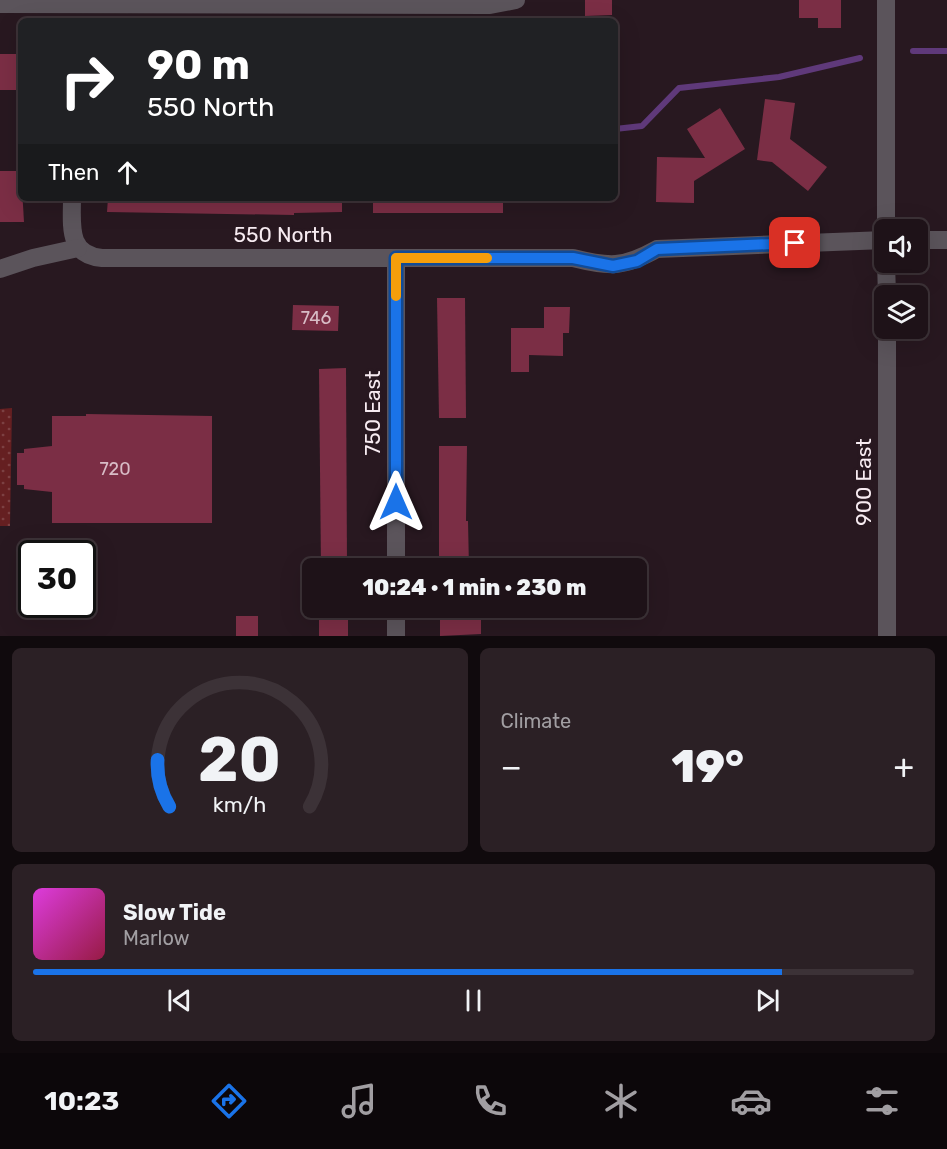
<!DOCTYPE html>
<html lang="en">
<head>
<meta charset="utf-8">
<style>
	:root { --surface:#1e1218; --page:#2b2025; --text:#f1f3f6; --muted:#a19ea2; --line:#3c3237; --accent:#1a73e8 }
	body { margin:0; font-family:Rubik,sans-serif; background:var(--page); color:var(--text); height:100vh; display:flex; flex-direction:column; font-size:22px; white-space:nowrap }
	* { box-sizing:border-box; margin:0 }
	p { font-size:20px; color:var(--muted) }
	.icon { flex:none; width:33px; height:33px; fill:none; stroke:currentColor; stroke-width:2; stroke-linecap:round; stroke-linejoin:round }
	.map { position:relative; height:636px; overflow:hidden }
	.details { display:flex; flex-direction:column; gap:12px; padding:12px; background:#100a0d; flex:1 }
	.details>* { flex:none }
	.hud { position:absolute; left:18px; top:18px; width:600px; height:183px; border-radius:9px; box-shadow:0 6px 24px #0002,0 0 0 2px var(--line); background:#202124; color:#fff; overflow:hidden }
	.tools { position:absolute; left:874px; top:219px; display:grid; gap:12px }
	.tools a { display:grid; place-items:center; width:54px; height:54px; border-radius:9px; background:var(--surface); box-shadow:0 6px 24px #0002,0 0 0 2px var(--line); font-size:30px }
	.speed { position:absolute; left:18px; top:540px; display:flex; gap:12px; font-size:30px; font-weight:700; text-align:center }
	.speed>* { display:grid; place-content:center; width:78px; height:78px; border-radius:50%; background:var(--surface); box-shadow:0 6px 24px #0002,0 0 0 2px var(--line); line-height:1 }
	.speed .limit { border:3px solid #111; border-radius:9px; background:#fff; color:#111 }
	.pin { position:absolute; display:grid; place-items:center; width:51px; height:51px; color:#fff; margin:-26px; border-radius:12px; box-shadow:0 3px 9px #0006 }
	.me { position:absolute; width:66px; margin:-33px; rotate:0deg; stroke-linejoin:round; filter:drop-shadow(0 0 4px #0008) }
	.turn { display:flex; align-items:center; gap:21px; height:126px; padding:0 30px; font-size:27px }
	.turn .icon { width:78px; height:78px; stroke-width:2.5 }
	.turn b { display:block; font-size:42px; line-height:51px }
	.then { display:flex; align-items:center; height:57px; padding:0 30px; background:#0003; gap:12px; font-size:22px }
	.big { font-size:45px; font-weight:800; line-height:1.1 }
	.details .tile { flex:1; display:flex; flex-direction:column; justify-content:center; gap:9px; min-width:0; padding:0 21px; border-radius:9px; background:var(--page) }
	.details .dial { align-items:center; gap:0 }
	.dial svg { height:156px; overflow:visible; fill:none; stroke:var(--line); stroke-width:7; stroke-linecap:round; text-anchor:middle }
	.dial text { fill:var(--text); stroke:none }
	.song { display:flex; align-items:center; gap:18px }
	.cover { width:72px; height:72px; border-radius:9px; background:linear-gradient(135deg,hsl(300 70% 55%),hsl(340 70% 35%)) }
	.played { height:6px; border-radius:3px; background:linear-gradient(90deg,var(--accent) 85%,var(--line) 85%) }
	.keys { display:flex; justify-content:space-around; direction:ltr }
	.heat { display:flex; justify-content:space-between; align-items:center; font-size:33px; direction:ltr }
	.details .tiles { flex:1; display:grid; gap:12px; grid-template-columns:1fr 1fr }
	.tile:last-child { grid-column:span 2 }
	.trip { position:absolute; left:302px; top:558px; width:345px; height:60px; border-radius:9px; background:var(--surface); box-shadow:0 6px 24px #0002,0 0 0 2px var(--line); font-weight:800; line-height:60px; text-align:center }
	.tab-bar { display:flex; height:96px; justify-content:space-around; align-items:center; background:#0c070a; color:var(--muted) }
	.tab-bar .icon { width:42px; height:42px }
	.tab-bar .selected { color:var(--accent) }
	.tab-bar b { font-size:27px; color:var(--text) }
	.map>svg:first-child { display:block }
	.grass { fill:url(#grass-dots) }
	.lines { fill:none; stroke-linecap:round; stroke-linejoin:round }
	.stream { stroke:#5f397a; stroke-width:6 }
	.building { fill:#7b2e45 }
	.minor { stroke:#5b545b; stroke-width:18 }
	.route-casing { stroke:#114b97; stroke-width:15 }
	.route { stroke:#1a73e8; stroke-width:10 }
	.slow { stroke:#f59e0b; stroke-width:10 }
	.labels { text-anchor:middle; stroke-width:6; stroke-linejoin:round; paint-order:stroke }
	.number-label { font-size:18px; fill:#d8bcc6 }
	.street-label { font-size:21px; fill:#f7ebf1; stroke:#281820 }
</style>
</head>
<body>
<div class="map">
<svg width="947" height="636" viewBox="0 0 947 636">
	<defs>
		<pattern id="grass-dots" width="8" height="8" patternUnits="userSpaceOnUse" patternTransform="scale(1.5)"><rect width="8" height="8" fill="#651f21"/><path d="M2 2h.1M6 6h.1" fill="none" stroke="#7c4042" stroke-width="1.8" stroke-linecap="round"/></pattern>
	</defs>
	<rect width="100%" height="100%" fill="#281820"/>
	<path class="grass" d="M12 408 10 526H0V409Z"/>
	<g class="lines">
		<g class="stream">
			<path d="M913 51H947"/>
			<path d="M615 129 642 126 679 88 779 77 860 58"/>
		</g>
	</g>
	<g class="building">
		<path d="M585 0H612V15L585 16Z"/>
		<path d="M799 0H841V28H818V18H799Z"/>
		<rect x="0" y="54" width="21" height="36"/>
		<path d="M765 99 795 103 790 139 827 167 808 191 772 162 757 160Z"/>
		<path d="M720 108 745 149 694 181V203L656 202 657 157 705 158 687 129Z"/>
		<path d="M0 171H21L24 222H0Z"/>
		<path d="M108 198H342V212L294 213V215L107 212Z"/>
		<rect x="373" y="198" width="130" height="15"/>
		<path d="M437 298H465L466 418H439Z"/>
		<path d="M293 305 339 306 338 331 292 330Z"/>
		<path d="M544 307H570L569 333H563V356L529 355V372H511V328H544Z"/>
		<path d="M346 368 347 568H321L319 369Z"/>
		<path d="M86 414 212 416V523H52V492L24 489V485H17V453H24V449L52 446V416H86Z"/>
		<path d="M439 446H467L466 521H468L469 568H439Z"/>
		<rect x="319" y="608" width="29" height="28"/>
		<path d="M440 608H481V634L440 636Z"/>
		<rect x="236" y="616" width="22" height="20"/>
	</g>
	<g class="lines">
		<g class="minor">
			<path d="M886 0V230"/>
			<path d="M0 4 490 5 516 0"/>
			<path d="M72 198C72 225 67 255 102 258H573C609 267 623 268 657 249L885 240"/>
			<path d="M918 240H947"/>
			<path d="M396 258V568"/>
			<path d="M886 262 887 296"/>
			<path d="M0 269 33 258 78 248"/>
			<path d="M887 328V636"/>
			<path d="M396 608V636"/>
		</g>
	</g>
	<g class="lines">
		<g class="route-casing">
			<path id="route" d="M396 502V258H573L613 266 637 261 657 249 795 243"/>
		</g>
		<use href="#route" class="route"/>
		<path class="slow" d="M396 296V258H487"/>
	</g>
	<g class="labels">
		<g class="number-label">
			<text x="316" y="324">746</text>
			<text x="115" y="475">720</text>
		</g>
		<g class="street-label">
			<text x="283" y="242">550 North</text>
			<text transform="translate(373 413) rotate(-90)" y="7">750 East</text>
			<text transform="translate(864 482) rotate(-90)" y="7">900 East</text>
		</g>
	</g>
</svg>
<div class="tools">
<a><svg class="icon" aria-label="sound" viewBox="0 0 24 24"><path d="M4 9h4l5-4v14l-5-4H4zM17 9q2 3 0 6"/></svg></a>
<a><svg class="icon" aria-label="layers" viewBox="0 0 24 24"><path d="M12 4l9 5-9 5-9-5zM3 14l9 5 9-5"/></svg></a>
</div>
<div class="speed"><div class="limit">30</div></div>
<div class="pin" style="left:795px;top:243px;background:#d93025"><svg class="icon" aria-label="arrive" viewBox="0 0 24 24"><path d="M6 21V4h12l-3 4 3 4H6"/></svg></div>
<svg class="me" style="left:396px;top:502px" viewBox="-20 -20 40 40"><path d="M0-17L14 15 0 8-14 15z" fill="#1a73e8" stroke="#fff" stroke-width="4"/></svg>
<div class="trip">10:24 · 1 min · 230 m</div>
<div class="hud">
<div class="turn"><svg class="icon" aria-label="right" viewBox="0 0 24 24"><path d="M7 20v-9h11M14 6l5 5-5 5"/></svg><div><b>90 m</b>550 North</div></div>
<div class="then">Then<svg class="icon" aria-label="ahead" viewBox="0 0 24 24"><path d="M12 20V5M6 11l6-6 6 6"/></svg></div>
</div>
</div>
<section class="details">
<div class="tiles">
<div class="tile dial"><svg viewBox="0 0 100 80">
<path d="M14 69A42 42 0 1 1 86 69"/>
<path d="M14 69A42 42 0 0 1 8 45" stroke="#1a73e8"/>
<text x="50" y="56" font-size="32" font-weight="700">20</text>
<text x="50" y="72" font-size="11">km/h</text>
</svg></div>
<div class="tile"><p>Climate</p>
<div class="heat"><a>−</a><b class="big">19°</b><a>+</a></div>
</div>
<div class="tile">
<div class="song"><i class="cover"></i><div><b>Slow Tide</b><p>Marlow</p></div></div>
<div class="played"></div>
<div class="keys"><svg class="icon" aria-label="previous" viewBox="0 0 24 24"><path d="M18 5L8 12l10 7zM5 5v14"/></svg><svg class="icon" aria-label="pause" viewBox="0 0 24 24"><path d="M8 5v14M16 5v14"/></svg><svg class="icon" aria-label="next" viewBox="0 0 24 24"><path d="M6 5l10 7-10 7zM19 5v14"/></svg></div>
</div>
</div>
</section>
<nav class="tab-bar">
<b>10:23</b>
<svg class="icon selected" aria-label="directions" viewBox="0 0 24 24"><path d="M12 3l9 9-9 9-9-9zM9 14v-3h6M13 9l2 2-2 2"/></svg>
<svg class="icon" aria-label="music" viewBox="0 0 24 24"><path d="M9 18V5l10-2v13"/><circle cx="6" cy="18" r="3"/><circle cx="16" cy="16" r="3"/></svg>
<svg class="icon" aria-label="phone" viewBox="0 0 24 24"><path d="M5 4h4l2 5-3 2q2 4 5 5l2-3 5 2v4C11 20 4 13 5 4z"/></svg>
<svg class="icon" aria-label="climate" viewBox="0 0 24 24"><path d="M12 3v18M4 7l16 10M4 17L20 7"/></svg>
<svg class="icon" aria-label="car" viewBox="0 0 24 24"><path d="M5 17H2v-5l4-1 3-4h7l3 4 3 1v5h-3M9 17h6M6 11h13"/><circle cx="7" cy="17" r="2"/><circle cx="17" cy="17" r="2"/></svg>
<svg class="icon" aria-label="filters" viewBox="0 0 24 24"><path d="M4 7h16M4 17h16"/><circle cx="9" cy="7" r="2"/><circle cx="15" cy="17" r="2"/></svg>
</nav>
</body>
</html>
